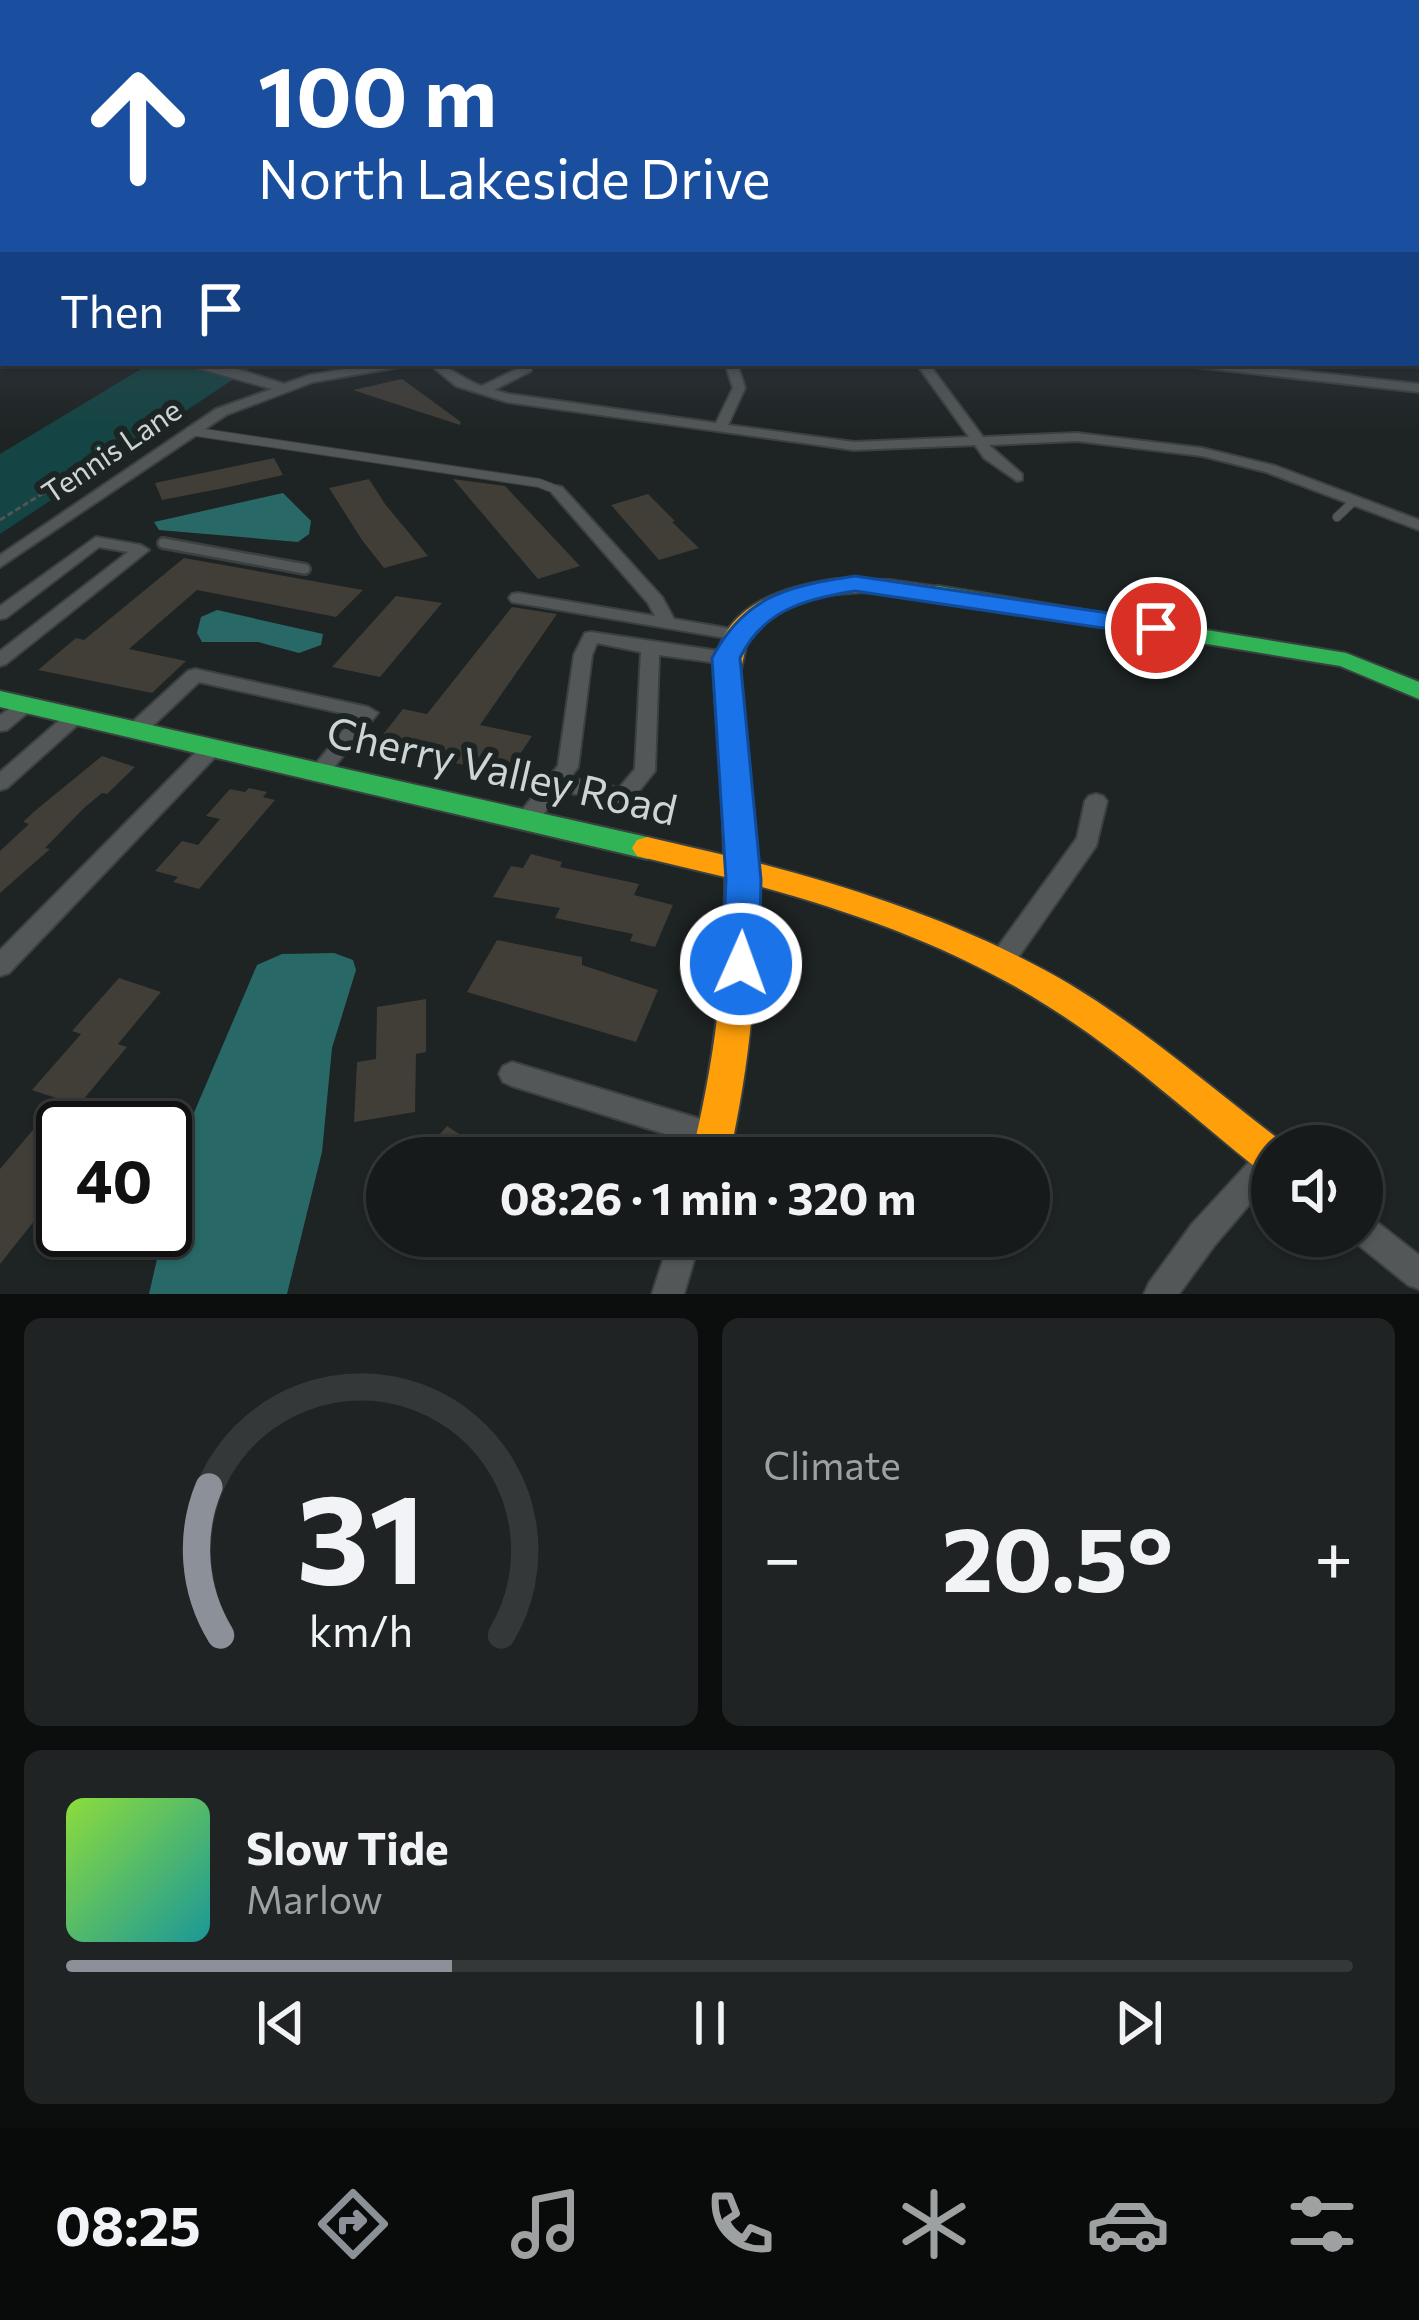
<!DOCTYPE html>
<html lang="en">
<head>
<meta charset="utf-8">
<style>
	:root { --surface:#161a1a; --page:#1f2323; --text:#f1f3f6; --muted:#9ea1a2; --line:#353839; --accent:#8c9099 }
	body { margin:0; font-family:Commissioner,sans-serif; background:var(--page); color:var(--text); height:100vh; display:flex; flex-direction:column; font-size:45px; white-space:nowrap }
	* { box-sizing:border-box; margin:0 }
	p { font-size:39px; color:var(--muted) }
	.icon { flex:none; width:66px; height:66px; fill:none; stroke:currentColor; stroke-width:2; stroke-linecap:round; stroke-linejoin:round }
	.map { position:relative; height:1294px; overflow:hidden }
	.panel { display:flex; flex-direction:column; gap:24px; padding:24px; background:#0c0e0e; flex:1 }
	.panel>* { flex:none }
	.guide { position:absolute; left:0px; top:0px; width:1419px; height:366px; box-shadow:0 3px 9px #0004,0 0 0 3px var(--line); background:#1a4fa0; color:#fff; overflow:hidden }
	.tools { position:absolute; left:1251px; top:1125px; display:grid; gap:24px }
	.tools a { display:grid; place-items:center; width:132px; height:132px; border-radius:50%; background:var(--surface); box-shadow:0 3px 9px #0004,0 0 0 3px var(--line); font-size:60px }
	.speed { position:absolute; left:36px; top:1101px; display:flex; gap:24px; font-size:60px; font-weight:700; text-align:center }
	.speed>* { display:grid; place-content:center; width:156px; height:156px; border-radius:50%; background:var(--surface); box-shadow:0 3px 9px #0004,0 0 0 3px var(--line); line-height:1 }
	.speed .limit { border:6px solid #111; border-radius:18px; background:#fff; color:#111 }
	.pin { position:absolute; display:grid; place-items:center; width:102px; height:102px; color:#fff; margin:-51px; border:6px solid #fff; border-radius:50%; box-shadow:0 3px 12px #0007 }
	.me { position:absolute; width:132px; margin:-66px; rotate:2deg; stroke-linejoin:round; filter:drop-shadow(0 0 9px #0008) }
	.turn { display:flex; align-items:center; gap:42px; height:252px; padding:0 60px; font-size:54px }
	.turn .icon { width:156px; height:156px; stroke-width:2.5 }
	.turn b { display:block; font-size:84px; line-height:102px }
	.then { display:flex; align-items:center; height:114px; padding:0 60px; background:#0003; gap:24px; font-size:45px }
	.big { font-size:90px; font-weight:700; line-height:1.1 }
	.panel .tile { flex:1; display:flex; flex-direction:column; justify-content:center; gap:18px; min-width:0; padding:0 42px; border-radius:18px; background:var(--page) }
	.panel .dial { align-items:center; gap:0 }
	.dial svg { height:312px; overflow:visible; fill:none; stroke:var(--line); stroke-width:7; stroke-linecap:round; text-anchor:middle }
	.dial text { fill:var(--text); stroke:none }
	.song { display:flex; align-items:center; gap:36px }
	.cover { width:144px; height:144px; border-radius:18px; background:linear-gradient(135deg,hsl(90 70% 55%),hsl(180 70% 35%)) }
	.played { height:12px; border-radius:6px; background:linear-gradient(90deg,var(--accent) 30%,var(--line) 30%) }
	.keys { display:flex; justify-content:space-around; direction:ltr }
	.heat { display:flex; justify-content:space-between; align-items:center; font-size:66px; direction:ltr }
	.panel .tiles { flex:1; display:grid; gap:24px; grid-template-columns:1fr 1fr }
	.tile:last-child { grid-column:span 2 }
	.trip { position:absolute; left:366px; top:1137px; width:684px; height:120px; border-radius:60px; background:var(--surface); box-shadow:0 3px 9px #0004,0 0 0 3px var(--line); font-weight:700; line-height:120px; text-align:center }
	.tabs { display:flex; height:192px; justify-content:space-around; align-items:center; background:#090a0a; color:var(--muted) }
	.tabs .icon { width:84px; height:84px }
	.tabs .current { color:var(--accent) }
	.tabs b { font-size:54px; color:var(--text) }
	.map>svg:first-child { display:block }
	.green { fill:#144443 }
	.water { fill:#286967 }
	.building { fill:#413d37 }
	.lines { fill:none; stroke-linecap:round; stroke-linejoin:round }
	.lane-far1-casing { stroke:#3b4040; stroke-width:10 }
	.lane-casing { stroke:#3b4040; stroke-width:14 }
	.street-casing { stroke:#3b4040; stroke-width:4 }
	.fast-casing { stroke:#3b4040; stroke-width:4 }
	.slow-casing { stroke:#3b4040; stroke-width:4 }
	.path { stroke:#515454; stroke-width:3; stroke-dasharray:6 3; stroke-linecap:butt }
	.lane-far1 { stroke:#535757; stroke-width:8 }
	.lane { stroke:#535757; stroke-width:9 }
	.street { fill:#535757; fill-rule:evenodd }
	.fast { fill:#30b455; fill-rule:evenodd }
	.slow { fill:#ff9f0a; fill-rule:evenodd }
	.route { fill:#1a73e8; stroke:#114b97; stroke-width:3 }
	.labels { text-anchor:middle; stroke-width:12; stroke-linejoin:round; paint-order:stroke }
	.far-street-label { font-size:30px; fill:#ced3d3; stroke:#1c2524 }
	.near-street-label { font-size:42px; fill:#ced3d3; stroke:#1c2524 }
</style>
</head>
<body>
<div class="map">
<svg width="1419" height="1294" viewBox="0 0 1419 1294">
	<rect width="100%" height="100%" fill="#1e2323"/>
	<path class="green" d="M151 363H258L0 534V454Z"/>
	<g class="water">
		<path d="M283 493 311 521 309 534 298 542 159 530 154 522Z"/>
		<path d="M217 610 323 634 321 645 299 653 258 642H202L197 633 201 617Z"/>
		<path d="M334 953 353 960 356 970 332 1048 322 1152 287 1294H149L187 1129 257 965 282 954Z"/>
	</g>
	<g class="building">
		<path d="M402 379 461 422 460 425 353 390Z"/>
		<path d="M274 458 283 475 224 488 162 500 155 483Z"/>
		<path d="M369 479 385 504 428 556 384 568 362 540 329 488Z"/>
		<path d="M453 479 505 486 580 566 538 579Z"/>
		<path d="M648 494 675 521 672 522 699 548 659 560 611 505Z"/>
		<path d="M184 558 363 590 336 617 197 590 129 649 186 661 152 693 38 670 76 638 84 640Z"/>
		<path d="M396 596 442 603 380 677 332 667Z"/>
		<path d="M512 607 557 614 480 725 532 736 507 774 374 746 403 709 427 714Z"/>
		<path d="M102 756 135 767 107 794 102 793 84 808 45 848 50 849 0 893V851L29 824 23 822 36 810Z"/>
		<path d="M249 788 267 792 263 797 275 800 199 889 173 882 178 877 155 871 182 841 198 845 220 819 206 816 230 789 245 792Z"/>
		<path d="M531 854 562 862 560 867 639 884 634 895 673 905 655 947 630 941 633 934 555 918 560 908 493 897 511 866 523 868Z"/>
		<path d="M497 940 582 957V965L658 990 636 1042 467 992Z"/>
		<path d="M119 978 161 992 118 1044 127 1047 63 1124V1169L41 1197 51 1200 0 1264V1169L59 1099 32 1090 81 1034 72 1031Z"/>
		<path d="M426 999V1052L416 1054 415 1112 354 1122 357 1062 376 1059 377 1007Z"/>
		<path d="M447 1126 496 1158H419Z"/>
	</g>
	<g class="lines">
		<g class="lane-far1-casing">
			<g id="lane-far1">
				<path d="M190 431 539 483 557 490"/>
				<path d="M1337 517 1354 501"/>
			</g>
		</g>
		<g class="lane-casing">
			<path id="lane" d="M163 543 305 569"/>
		</g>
		<g class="street-casing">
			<g id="street">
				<path d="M1416 256 1419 257V263L1416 262Z"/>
				<path d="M1416 282 1419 283V289L1416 288Z"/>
				<rect x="0" y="293" width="3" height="8"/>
				<rect x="1416" y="297" width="3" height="12"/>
				<rect x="1416" y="329" width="3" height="7"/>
				<rect x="0" y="333" width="3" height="8"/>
				<path d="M180 363H205L237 369 284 384 310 375 379 363H406L400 367 313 382 226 415 0 567V555L216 409 272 389Z"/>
				<path d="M428 363C448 363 462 380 482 386L527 364 531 365V371L494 390 509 394 716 423 733 388 725 363H737L745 388 728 425 854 442 969 437 916 363H928L983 437 1077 433 1202 448 1276 466 1419 520V530L1266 472 1202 456 1077 441 989 445 1022 474V480L1017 481 984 458 975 445 854 450 507 402 456 386Z"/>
				<path d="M1189 363H1228L1419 384V392L1195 367Z"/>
				<path d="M557 486 562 487 662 597 674 619 744 631 747 635 744 639 738 640 512 602 509 598 512 594 518 593 655 616 648 603 552 493V487Z"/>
				<path d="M96 537 141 545 149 550 6 664 0 666V651L128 552 99 547 6 618 0 619V606Z"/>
				<path d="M591 632 726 652 735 658 726 664 659 655 655 771 631 801 624 803 560 791C549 805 538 831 518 825L515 820 518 815 558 766 574 655 585 633ZM597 643 641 652 635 769 619 788 570 778 578 767 592 655Z"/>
				<path d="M195 669 368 707 378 713 326 777H312L309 772 355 716 199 682 143 735H129L126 730 129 725 188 671Z"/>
				<path d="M25 699 32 701 35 705 32 709 7 730 0 731V715Z"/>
				<path d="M76 710 83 712 86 716 83 720 7 788 0 790V772L69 712Z"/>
				<path d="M212 741 219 743 222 748 219 753 9 973 0 976V950L205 743Z"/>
				<path d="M1096 794 1103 796 1107 801 1096 846 1010 969 1001 972 992 969 989 962 992 955 1077 838 1085 801 1089 796Z"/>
				<path d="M512 1062 717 1124 727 1128 731 1137 727 1146 717 1150 512 1086 503 1082 499 1074 503 1066Z"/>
				<path d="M1272 1144 1278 1146H1272V1178L1214 1246 1179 1294H1144L1149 1283 1192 1224 1262 1148Z"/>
				<path d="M1362 1214 1373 1219 1419 1255V1289L1408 1285 1351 1239 1350 1236H1362Z"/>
				<path d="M671 1236H701L684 1294H652Z"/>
			</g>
		</g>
		<g class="fast-casing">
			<g id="fast">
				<path d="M938 586 1346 653 1419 682V699L1340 666 930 598 927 593 930 588Z"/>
				<path d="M0 691 647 837 657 840 662 848 657 856 647 859 0 707Z"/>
			</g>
		</g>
		<g class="slow-casing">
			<path id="slow" d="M837 579 889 580 946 588 949 593 938 600 863 592 813 596 773 613 748 637 739 678 754 862C865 891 972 927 1071 985 1147 1031 1215 1091 1285 1144L1272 1146V1175L1259 1170C1189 1114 1122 1052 1046 1005 956 948 857 913 755 885 759 979 749 1067 729 1158H691C714 1064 726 974 725 877L637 856 632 848 637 840 647 837 724 855C723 815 722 775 718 735 717 710 712 685 716 661 725 603 787 586 837 579Z"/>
		</g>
		<path class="path" d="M0 520 100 458 161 433"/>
		<use href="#lane-far1" class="lane-far1"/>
		<use href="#lane" class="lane"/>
		<use href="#street" class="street"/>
		<use href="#fast" class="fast"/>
		<use href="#slow" class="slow"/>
	</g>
	<linearGradient id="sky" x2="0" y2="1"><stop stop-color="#101313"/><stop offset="0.58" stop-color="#3b4550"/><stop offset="1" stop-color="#3b4550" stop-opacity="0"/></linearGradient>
	<rect width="1419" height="432" fill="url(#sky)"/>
	<path class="route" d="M855 576 1156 620 1170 628 1156 636 855 591C805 599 763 610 740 658L761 880 759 964 754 974 741 979 728 974 722 964 726 880 712 658C745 595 789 586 855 576Z"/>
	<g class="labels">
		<g class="far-street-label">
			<text transform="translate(112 452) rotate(-34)" y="10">Tennis Lane</text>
		</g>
		<g class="near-street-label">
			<text transform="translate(502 771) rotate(13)" y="15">Cherry Valley Road</text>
		</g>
	</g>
</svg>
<div class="tools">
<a><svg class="icon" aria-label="sound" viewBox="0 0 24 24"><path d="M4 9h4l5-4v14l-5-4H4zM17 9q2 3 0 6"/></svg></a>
</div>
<div class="speed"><div class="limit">40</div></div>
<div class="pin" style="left:1156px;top:628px;background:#d93025"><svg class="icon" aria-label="arrive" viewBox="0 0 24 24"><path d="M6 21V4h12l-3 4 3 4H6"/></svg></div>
<svg class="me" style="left:741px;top:964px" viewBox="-20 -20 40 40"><circle r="17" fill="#1a73e8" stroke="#fff" stroke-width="3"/><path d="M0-11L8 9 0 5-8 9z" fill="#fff"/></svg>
<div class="trip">08:26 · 1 min · 320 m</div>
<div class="guide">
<div class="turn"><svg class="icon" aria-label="ahead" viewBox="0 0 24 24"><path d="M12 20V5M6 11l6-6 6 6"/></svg><div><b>100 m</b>North Lakeside Drive</div></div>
<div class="then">Then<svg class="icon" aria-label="arrive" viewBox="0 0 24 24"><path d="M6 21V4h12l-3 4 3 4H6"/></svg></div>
</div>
</div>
<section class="panel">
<div class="tiles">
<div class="tile dial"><svg viewBox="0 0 100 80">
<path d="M14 69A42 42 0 1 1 86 69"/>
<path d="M14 69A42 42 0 0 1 11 31" stroke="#8c9099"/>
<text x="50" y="56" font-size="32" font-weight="700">31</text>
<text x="50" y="72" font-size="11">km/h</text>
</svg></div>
<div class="tile"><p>Climate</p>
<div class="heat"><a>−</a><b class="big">20.5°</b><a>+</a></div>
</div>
<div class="tile">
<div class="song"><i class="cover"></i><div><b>Slow Tide</b><p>Marlow</p></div></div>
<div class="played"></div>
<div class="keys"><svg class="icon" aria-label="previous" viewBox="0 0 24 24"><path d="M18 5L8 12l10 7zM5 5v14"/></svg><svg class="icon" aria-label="pause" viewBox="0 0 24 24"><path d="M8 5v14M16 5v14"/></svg><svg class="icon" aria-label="next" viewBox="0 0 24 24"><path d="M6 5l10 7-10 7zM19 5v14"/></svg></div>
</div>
</div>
</section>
<nav class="tabs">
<b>08:25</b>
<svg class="icon current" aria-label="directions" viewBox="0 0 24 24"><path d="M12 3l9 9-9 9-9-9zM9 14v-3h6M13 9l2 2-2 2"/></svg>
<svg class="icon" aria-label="music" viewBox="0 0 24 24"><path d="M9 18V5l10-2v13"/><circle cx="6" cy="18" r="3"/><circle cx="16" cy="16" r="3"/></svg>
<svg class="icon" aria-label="phone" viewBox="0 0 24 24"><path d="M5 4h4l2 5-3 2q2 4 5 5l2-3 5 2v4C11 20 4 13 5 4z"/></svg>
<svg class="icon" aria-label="climate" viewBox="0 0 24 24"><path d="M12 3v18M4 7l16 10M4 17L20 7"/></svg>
<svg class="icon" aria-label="car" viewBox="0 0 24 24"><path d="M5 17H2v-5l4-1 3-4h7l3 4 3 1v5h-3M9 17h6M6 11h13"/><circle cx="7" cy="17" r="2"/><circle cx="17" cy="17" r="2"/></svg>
<svg class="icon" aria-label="filters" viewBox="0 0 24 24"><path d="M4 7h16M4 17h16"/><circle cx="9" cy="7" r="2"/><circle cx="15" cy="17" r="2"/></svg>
</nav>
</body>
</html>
